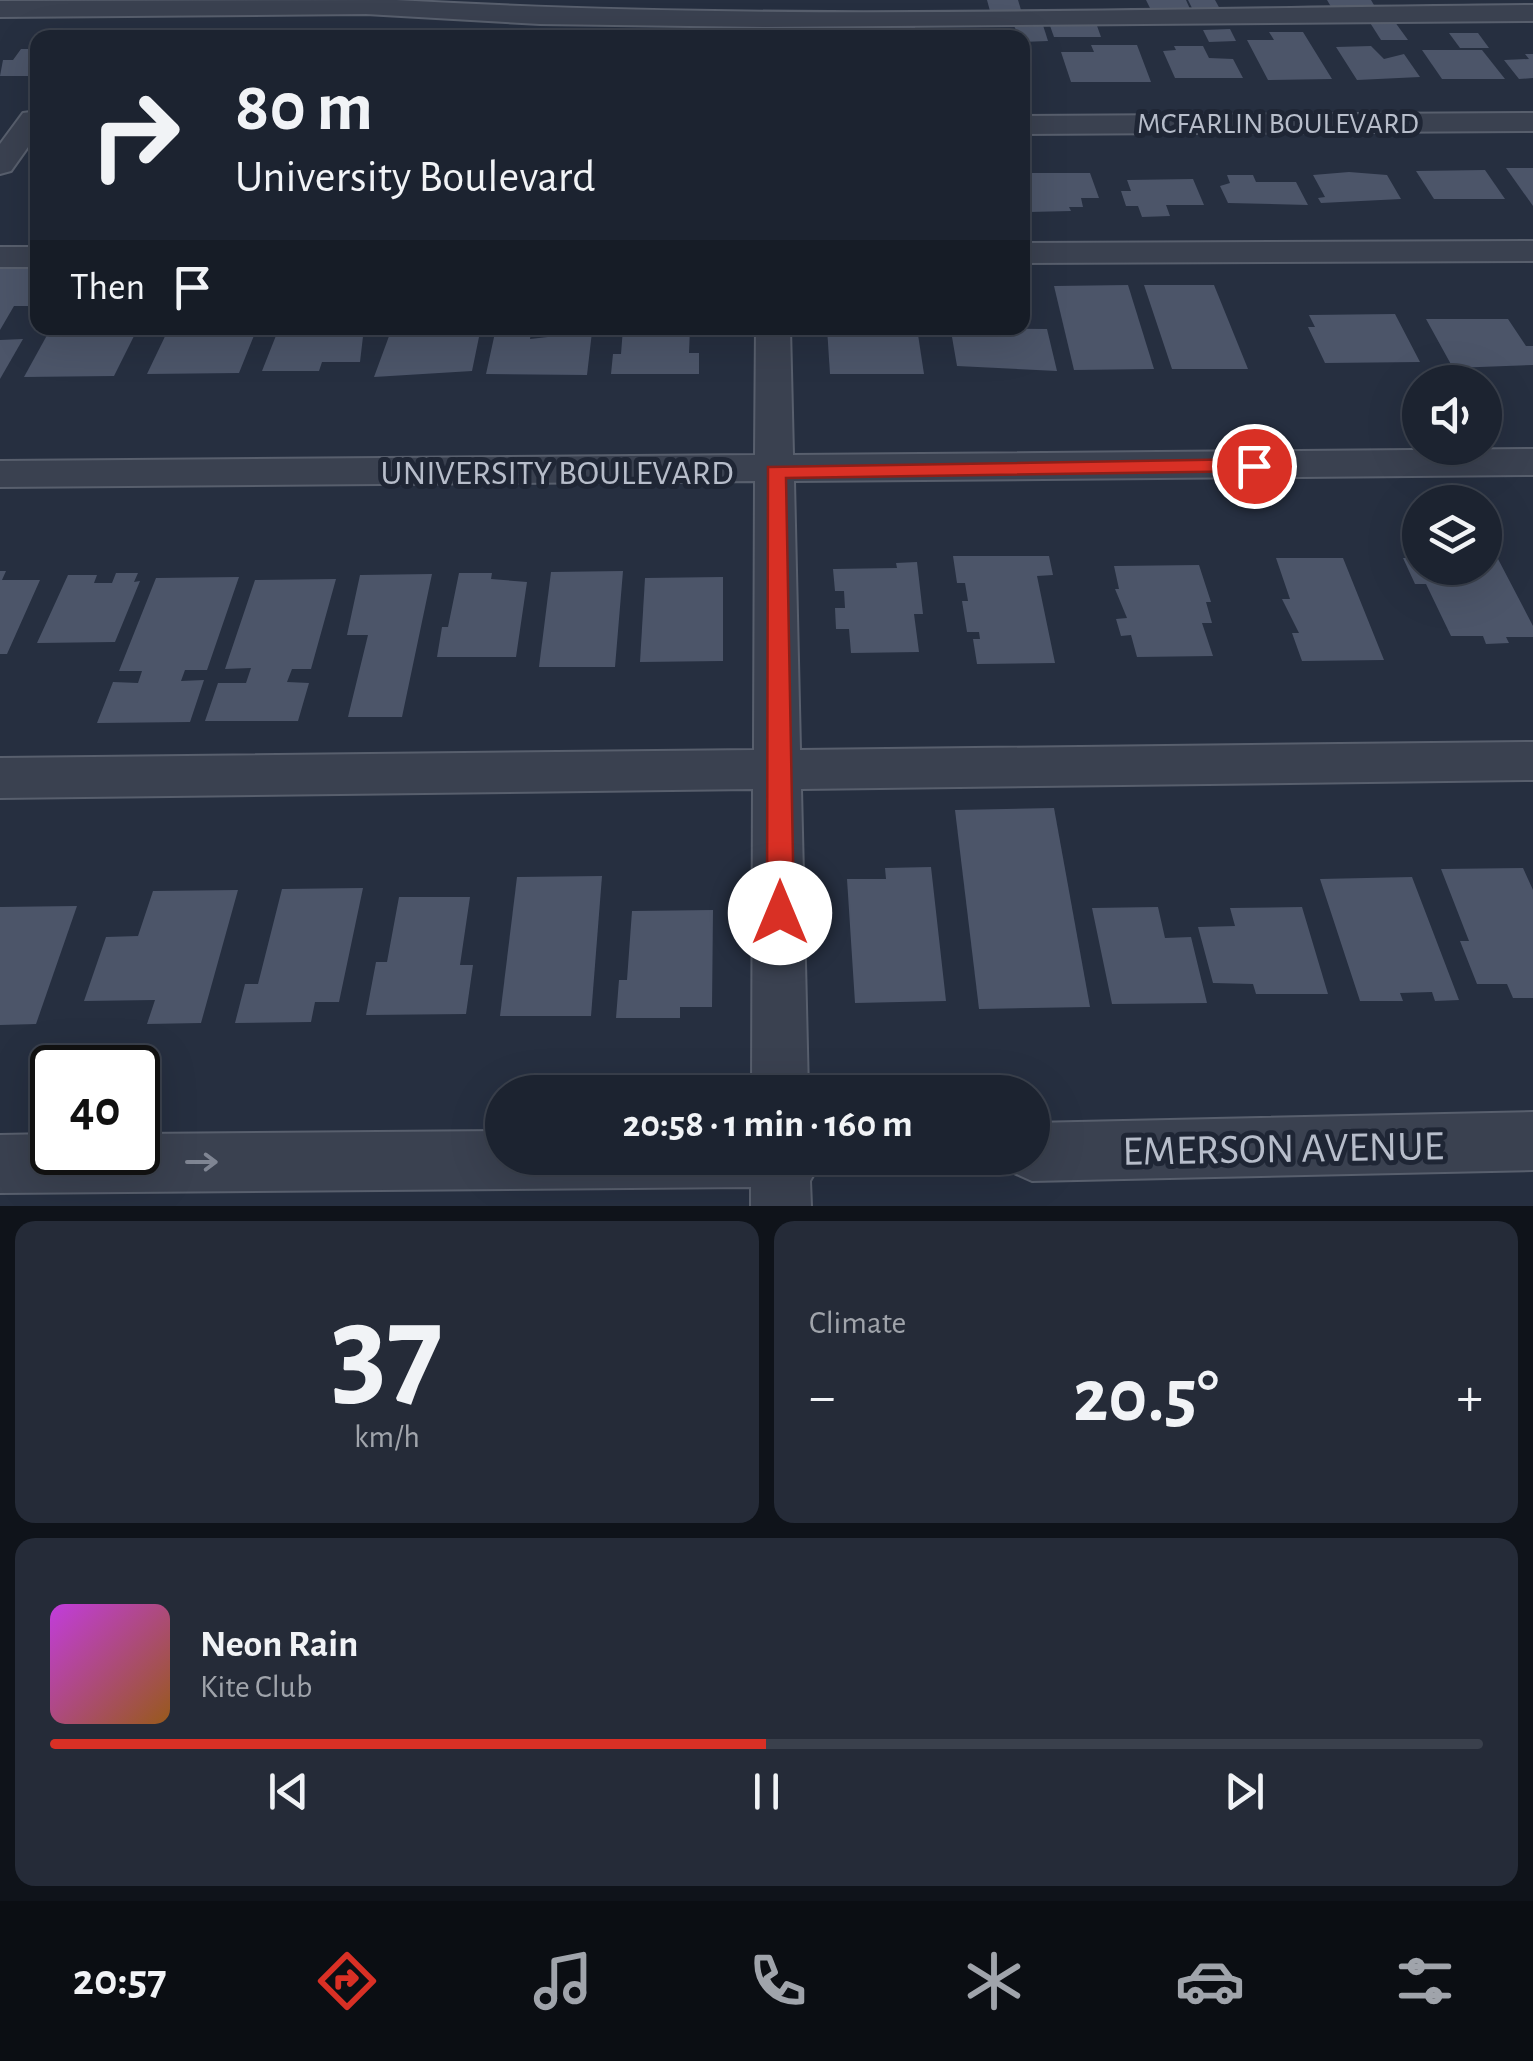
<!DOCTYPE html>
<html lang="en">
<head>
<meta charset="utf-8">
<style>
	:root { --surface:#1c2330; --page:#252b38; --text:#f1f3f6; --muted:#a0a4ab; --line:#3a404c; --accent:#d93025 }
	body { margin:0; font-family:"Alegreya Sans",sans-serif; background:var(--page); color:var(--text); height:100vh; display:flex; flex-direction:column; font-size:38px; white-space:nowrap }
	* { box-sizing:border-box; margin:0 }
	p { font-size:32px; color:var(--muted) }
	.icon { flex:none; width:55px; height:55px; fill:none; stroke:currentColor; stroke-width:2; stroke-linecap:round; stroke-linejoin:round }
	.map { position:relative; height:1206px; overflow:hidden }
	.drawer { display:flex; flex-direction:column; gap:15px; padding:15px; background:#0f131a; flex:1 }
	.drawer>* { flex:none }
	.hud { position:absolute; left:30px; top:30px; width:1000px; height:305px; border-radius:20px; box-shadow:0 10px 40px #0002,0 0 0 2px var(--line); background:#1c2330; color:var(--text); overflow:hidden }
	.controls { position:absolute; left:1402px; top:365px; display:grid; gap:20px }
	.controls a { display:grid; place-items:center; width:100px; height:100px; border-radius:50%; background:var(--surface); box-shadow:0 10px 40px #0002,0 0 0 2px var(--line); font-size:50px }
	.speed { position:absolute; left:30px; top:1045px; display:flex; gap:20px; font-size:50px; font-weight:700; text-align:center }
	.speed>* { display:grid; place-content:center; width:130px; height:130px; border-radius:50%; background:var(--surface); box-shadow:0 10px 40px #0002,0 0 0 2px var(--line); line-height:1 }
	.speed .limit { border:5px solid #111; border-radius:15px; background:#fff; color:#111 }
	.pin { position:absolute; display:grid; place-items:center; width:85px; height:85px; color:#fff; margin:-42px; border:5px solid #fff; border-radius:50%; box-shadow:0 2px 10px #0007 }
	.me { position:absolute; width:110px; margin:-55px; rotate:0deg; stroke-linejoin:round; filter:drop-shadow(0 0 8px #0008) }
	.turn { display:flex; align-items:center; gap:35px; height:210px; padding:0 40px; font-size:45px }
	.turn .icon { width:130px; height:130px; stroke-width:2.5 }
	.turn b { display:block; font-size:70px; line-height:85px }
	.then { display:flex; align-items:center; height:95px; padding:0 40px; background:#0003; gap:20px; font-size:38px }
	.big { font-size:75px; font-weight:700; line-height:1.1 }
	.drawer .card { flex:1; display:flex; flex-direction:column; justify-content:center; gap:15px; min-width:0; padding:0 35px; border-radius:20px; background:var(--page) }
	.drawer .dial { align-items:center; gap:0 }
	.dial b { font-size:130px; line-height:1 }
	.song { display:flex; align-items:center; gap:30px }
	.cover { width:120px; height:120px; border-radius:15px; background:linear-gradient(135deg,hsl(290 70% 55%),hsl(30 70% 35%)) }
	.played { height:10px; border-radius:5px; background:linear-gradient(90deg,var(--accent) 50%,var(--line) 50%) }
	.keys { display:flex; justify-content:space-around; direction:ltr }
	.heat { display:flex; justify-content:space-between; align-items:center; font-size:55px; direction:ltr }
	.drawer .tiles { flex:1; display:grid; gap:15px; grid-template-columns:1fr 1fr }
	.card:last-child { grid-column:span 2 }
	.trip { position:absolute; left:485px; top:1075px; width:565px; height:100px; border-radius:50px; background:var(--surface); box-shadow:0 10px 40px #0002,0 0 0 2px var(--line); font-weight:700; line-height:100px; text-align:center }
	.tabs { display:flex; height:160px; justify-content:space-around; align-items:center; background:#0b0e13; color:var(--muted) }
	.tabs .icon { width:70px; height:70px }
	.tabs .selected { color:var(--accent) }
	.tabs b { font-size:45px; color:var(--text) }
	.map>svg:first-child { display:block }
	.building { fill:#4c5569 }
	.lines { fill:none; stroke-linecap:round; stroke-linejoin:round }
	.minor-casing { stroke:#585f6d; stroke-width:4 }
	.minor { fill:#3a4150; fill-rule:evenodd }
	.oneway { stroke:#7f8593 }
	.route { fill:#d93025; stroke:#8d1f18; stroke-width:2.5 }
	.labels { text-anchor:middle; stroke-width:10; stroke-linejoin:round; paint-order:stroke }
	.far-street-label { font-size:30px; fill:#b7bdca; stroke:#1f2635 }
	.street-label { font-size:35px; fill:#b7bdca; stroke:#1f2635 }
	.near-street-label { font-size:42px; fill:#b7bdca; stroke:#1f2635 }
</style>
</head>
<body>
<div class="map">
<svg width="1533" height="1206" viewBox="0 0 1533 1206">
	<rect width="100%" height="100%" fill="#262f40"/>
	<g class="building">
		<path d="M987 0H1018L1021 10 990 11Z"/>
		<path d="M1146 0H1186L1190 9 1151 10Z"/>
		<path d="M1188 0H1215L1220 9 1193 10Z"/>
		<path d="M1327 0H1371L1377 10H1333Z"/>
		<path d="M1367 18H1392L1408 40H1381Z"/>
		<path d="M873 22H914L917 38H876Z"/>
		<path d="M1012 22H1042L1048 41 1022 42Z"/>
		<path d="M1049 23H1096L1101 37H1054Z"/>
		<path d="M1230 29 1236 41 1209 42 1203 30Z"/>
		<path d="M390 30H426L424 38H388Z"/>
		<path d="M1269 32H1303L1332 79 1268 80 1247 40H1274Z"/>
		<path d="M1449 33H1478L1489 48H1460Z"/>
		<path d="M1091 45H1137L1151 82H1071L1061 52H1094Z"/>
		<path d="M1174 46H1203L1209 58 1233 59 1243 78H1175L1163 51 1176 50Z"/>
		<path d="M1371 46 1384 59 1404 54 1420 77 1357 80 1336 47Z"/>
		<path d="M21 49H38V76H0L3 60H13Z"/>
		<path d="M1422 50H1482L1505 79H1442Z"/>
		<path d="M1525 54H1533V78L1519 79 1504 60 1529 59Z"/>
		<path d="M1506 168H1533V206Z"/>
		<path d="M1485 170 1505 199H1434L1416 171Z"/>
		<path d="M1349 172 1387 175 1401 199 1321 203 1318 198 1325 197 1313 175Z"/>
		<path d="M1030 173H1090L1099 198H1081L1083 207H1069L1071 211 1029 212 1022 207V181H1032Z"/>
		<path d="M1227 175H1253L1256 182H1296L1308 205 1228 203 1220 186 1230 183Z"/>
		<path d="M1193 179 1204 205H1166L1170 216 1142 217 1138 206H1126L1121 191H1131L1127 180Z"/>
		<path d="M0 266H38L30 283H38V306H14L0 330Z"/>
		<path d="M1128 285 1154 369 1074 370 1054 286Z"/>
		<path d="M1144 285H1214L1248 369H1172Z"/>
		<path d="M1395 314 1420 362 1325 363 1308 327H1315L1309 315Z"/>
		<path d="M1426 319H1508L1526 346H1533V365L1453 368Z"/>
		<path d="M51 328H138L114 376 24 377Z"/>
		<path d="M169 328H257L239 373 147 374Z"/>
		<path d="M279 328H364L360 362H322L319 371H262Z"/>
		<path d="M392 328H430L428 337H479L472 371 374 377Z"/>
		<path d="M496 328H532L530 339 592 332 587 375 486 374Z"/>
		<path d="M623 328H690L689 353H699V374H611L613 354H621Z"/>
		<path d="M827 328H917L924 374H830Z"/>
		<path d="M956 328 1047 329 1057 371 957 366 952 337H958Z"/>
		<path d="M23 339 0 379V340Z"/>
		<path d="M953 556H1049L1053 575 1037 576 1055 663 977 664 973 639H980L979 632H967L962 601H968L965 583H957Z"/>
		<path d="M1485 557H1497L1533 626V637H1506L1509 643 1486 644 1483 636H1451L1426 584H1415L1403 558H1420V568H1485Z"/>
		<path d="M1276 558H1343L1384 660 1302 661 1292 633H1299L1282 599H1290Z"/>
		<path d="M917 562 923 614H914L919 652 851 653 849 629H836L835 608H845L844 591H835L833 569 897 568 896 563Z"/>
		<path d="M1199 565 1211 602H1206L1212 623H1202L1213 656 1137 657 1131 635 1121 636 1116 619 1127 618 1115 589H1119L1114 566Z"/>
		<path d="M0 571H6L2 580H40L7 654H0Z"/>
		<path d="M623 571 615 667H539L551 572Z"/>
		<path d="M116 573H138L134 582 140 581 115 642 37 643 68 575H97L94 583H112Z"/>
		<path d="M459 573H492L491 579 527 582 516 657H437L442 627H448Z"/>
		<path d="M432 574 402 717H348L368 635H347L360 575Z"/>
		<path d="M239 577 207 670H185L181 681 204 680 190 722 97 723 113 682 138 683 142 671H119L156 578Z"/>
		<path d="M723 577V661L640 662 645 578Z"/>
		<path d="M336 579 311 669H292L287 682 309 683 298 721H205L218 683H246L251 668 225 669 255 580Z"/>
		<path d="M1054 808 1090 1007 979 1009 955 810Z"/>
		<path d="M931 867 946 1001 855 1003 847 879H886L885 868Z"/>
		<path d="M1523 868 1533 890V998H1513L1507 984H1477L1460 941H1469L1441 869Z"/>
		<path d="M602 876 591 1016H500L517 877Z"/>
		<path d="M1412 877 1459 1000 1435 1001 1432 992 1400 993 1403 1001H1360L1320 879Z"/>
		<path d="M363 888 339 1002H315L311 1022 235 1023 245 984H258L282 889Z"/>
		<path d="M238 890 201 1023 147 1024 155 1000 84 1001 106 937 138 936 153 891Z"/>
		<path d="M399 897H470L460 965H473L466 1014 366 1015 376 962H387Z"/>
		<path d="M77 906 36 1024 0 1025V907Z"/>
		<path d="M1158 907 1165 938 1191 937 1207 1003 1112 1004 1092 908Z"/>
		<path d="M1302 907 1328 994H1256L1253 984 1213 983 1198 927 1235 926 1230 908Z"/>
		<path d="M713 910 712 1007H680V1018H616L619 980H627L632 911Z"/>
	</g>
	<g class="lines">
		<g class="minor-casing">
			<g id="minor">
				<path d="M396 0C774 22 1154 8 1533 5V21L765 27 540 24 366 14 0 17V1Z"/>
				<path d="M38 111V133L11 171 0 174V144L23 113Z"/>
				<path d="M1533 113V131L1022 134V116Z"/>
				<path d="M1533 241V261L1022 263V243Z"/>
				<rect x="0" y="247" width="38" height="20"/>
				<path d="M756 328H790L793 455 1533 449V475L794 481 800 750 1533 742V780L801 789 808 1092H752L753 789 0 798V758L754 750 755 481 0 487V461L755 455Z"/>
				<path d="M1533 1112V1170L1032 1181 1012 1172 1005 1158H1032V1123Z"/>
				<path d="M502 1131V1158H823L810 1181 811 1206H751V1187L0 1193V1135L52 1134V1152H138V1134Z"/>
			</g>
		</g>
		<use href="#minor" class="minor"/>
	</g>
	<defs><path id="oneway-shaft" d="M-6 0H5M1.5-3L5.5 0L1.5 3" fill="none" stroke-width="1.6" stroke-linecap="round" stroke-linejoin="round" transform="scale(2.5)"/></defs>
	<use class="oneway" href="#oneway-shaft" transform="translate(202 1162)"/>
	<path class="route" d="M1254 459 1264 466 1261 471 786 478 794 913 790 922 780 926 771 922 767 913 768 467Z"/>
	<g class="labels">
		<g class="far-street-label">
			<text x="1278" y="133">MCFARLIN BOULEVARD</text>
		</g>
		<g class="street-label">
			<text x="557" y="484">UNIVERSITY BOULEVARD</text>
		</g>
		<g class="near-street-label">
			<text transform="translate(1283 1147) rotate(-1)" y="15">EMERSON AVENUE</text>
		</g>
	</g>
</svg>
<div class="controls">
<a><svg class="icon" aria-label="sound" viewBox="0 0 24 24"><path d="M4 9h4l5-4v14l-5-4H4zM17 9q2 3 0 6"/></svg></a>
<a><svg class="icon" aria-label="layers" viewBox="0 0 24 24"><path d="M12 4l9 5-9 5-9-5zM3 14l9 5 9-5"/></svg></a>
</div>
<div class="speed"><div class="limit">40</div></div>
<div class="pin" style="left:1254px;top:466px;background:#d93025"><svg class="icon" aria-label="arrive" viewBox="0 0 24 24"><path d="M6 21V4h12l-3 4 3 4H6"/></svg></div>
<svg class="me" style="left:780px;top:913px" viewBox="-20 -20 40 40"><circle r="19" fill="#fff"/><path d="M0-13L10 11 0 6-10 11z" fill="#d93025"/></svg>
<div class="trip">20:58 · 1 min · 160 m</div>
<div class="hud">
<div class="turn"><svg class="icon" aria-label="right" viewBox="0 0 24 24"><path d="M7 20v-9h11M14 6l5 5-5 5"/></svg><div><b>80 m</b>University Boulevard</div></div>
<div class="then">Then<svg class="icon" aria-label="arrive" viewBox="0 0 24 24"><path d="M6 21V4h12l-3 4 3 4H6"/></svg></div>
</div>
</div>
<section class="drawer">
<div class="tiles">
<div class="card dial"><b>37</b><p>km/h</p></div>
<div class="card"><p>Climate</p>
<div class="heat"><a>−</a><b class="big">20.5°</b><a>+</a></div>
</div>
<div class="card">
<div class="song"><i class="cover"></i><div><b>Neon Rain</b><p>Kite Club</p></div></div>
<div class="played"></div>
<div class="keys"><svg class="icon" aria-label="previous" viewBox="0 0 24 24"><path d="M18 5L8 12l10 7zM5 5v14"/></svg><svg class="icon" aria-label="pause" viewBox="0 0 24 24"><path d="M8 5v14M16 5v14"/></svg><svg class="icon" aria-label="next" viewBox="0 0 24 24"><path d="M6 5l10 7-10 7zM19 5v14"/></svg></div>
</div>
</div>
</section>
<nav class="tabs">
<b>20:57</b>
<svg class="icon selected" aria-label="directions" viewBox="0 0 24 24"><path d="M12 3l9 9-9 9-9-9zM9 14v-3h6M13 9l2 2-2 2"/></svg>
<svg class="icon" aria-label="music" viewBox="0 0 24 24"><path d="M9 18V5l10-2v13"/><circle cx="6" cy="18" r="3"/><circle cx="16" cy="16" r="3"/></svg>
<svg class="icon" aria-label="phone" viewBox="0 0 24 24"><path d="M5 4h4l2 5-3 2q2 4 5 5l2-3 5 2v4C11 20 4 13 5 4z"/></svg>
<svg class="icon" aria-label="climate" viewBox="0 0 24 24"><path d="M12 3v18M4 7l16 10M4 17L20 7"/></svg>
<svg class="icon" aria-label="car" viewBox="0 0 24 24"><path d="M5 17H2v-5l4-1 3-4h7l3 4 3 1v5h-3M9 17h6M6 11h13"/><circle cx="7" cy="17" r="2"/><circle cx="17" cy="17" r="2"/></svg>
<svg class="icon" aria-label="filters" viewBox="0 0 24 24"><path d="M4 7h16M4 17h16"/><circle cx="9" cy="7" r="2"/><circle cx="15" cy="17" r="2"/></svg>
</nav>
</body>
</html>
